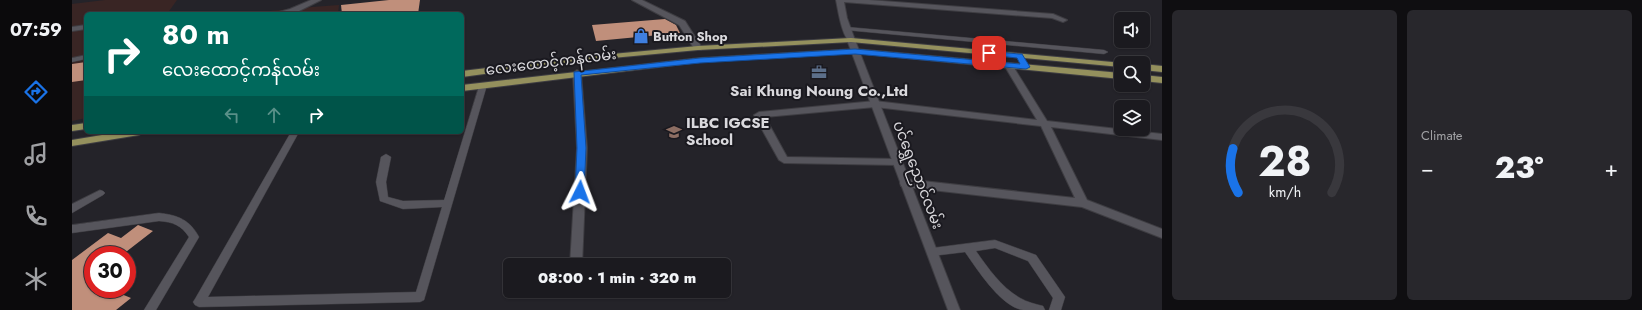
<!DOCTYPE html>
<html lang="en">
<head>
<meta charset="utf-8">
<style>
	:root { --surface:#1b1a1f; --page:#28272c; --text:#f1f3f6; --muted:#a0a1a4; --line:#39383d; --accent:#1a73e8 }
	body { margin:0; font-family:Jost,"Noto Sans Myanmar",sans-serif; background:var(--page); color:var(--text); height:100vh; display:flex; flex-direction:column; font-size:15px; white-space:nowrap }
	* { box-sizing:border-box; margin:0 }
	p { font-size:13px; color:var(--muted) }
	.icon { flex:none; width:22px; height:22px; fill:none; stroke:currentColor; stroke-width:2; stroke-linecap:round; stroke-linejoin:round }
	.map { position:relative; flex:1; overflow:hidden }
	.panel { display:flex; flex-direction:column; gap:10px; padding:10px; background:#0f0e11; width:480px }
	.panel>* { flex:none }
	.top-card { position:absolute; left:12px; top:12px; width:380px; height:122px; border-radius:6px; box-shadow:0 1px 3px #0004,0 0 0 1px var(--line); background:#00695c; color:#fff; overflow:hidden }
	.fabs { position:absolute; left:1042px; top:12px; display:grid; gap:8px }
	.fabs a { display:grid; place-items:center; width:36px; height:36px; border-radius:6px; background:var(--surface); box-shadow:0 1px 3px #0004,0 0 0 1px var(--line); font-size:20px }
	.speed { position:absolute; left:12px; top:246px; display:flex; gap:8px; font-size:20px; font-weight:700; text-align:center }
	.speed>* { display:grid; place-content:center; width:52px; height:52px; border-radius:50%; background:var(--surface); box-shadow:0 1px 3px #0004,0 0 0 1px var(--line); line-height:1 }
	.speed .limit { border:6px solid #d22; background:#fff; color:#111 }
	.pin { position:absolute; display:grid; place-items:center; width:34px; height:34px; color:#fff; margin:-17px; border-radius:8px; box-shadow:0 2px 6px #0006 }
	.me { position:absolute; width:44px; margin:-22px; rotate:3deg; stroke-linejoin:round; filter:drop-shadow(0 0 3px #0008) }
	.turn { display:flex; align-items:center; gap:14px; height:84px; padding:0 12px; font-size:18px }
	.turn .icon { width:52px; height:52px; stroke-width:2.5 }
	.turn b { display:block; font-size:28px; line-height:34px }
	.lanes { display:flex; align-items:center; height:38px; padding:0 12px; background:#0003; justify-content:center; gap:20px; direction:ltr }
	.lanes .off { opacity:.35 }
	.big { font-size:30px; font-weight:800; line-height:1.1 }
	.panel .card { flex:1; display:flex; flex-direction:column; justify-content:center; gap:6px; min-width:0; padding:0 14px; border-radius:6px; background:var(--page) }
	.panel .dial { align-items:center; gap:0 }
	.dial svg { height:104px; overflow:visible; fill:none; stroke:var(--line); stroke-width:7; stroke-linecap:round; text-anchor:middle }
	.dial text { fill:var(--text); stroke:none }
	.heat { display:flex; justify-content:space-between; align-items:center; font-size:22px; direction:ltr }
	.panel .tiles { flex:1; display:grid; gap:10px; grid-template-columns:repeat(2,1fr) }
	.trip { position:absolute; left:431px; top:258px; width:228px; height:40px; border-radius:6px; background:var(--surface); box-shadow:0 1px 3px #0004,0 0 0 1px var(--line); font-weight:800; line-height:40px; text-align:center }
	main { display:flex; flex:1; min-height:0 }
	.tab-bar { display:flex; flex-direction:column; width:72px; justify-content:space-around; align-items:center; background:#0b0a0c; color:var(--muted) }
	.tab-bar .icon { width:28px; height:28px }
	.tab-bar .selected { color:var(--accent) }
	.tab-bar b { font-size:18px; color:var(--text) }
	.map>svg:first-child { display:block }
	.commercial { fill:#392524 }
	.building { fill:#c08f7b }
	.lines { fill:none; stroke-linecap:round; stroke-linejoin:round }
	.service-casing { stroke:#3e3d42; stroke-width:1 }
	.minor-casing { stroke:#3e3d42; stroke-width:2 }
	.tertiary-casing { stroke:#3e3d42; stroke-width:2 }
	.primary-casing { stroke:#3e3d42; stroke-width:2 }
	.service { fill:#56555c; fill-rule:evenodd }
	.minor { fill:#56555c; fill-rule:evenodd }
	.tertiary { fill:#56555c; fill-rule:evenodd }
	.primary { fill:#94905d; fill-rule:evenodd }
	.route { fill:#1a73e8; stroke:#114b97 }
	.labels { text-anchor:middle; stroke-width:4; stroke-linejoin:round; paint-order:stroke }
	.far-poi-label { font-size:13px; font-weight:bold; fill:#dad9dd; stroke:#1a191f; text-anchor:start }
	.street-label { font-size:15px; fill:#dad9dd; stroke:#1a191f }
	.poi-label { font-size:15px; font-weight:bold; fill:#dad9dd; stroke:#1a191f }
</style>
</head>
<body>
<main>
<nav class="tab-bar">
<b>07:59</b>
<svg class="icon selected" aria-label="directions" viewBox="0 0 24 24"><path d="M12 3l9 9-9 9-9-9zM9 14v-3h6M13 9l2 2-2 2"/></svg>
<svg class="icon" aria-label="music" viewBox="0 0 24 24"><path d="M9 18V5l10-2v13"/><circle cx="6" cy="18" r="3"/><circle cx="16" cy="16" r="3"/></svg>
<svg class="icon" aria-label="phone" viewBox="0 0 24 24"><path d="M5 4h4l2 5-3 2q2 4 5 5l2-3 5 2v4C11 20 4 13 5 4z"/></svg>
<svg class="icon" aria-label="climate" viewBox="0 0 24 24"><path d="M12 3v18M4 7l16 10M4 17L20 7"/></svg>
</nav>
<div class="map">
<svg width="1090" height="310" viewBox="0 0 1090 310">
	<rect width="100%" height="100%" fill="#242329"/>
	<g class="commercial">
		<path d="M33 0H105L95 14H14V118L0 121V4Z"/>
		<path d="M267 5 266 14H165L240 7Z"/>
	</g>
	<g class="building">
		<path d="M317 0H348L346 14H270L269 5Z"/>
		<path d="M593 19 604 25 608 33 524 41 520 25Z"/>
		<path d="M14 62V80L0 82V64Z"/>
		<path d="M66 225 81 231 50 255H21V289H37L59 298 44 310H0V260L36 233 49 238Z"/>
	</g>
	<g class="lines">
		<g class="service-casing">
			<g id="service">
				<path d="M775 27 1032 50 1036 52 1032 54 773 30 772 29Z"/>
				<path d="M14 55V59L0 62V58Z"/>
				<path d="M408 83H411L415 85 352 300 348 302 127 307 123 305 121 302 123 299 219 132H227L136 297 344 292 370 207 331 209 308 201 304 182 309 157 314 154 319 157 314 182 316 197 331 201 372 200Z"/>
				<path d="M28 190 31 191 33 193 31 195 0 213V204Z"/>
				<path d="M87 213C106 215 118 220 127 237L84 310H72L117 237C109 225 101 222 87 221L0 233V225Z"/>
				<path d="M923 240 964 255 993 297 989 310H977L981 298 956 261 923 248 904 251C916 268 929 287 948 298 955 302 963 304 971 306L973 310C966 310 958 310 951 310 929 307 905 269 893 252L860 256 856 255 855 252 856 249 860 248Z"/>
			</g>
		</g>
		<g class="minor-casing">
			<g id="minor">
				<path d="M239 0H249L223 13 200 14 218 9Z"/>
				<path d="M560 0H570L613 21 630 48 629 50H623L607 25Z"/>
				<path d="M764 0H797L981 14 995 20 991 22 980 18 772 2 775 18 783 40 779 42C770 39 766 9 764 0Z"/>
				<path d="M14 25V29L0 31V27Z"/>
				<path d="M933 63H939L975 121 1090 134V140L979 127 1015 200 1090 229V238L1010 207 833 187 829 186 828 183 829 180 833 179 1003 198 969 126 803 107 693 117 715 157 825 159 830 162 825 165 712 163 707 160 682 115 687 112 803 101 965 120 932 65Z"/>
				<path d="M505 70 509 73 515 148 510 265H498L505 148 501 73Z"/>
			</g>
		</g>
		<g class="tertiary-casing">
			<path id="tertiary" d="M776 38H782L783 40 888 310H876L775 40Z"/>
		</g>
		<g class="primary-casing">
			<g id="primary">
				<path d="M779 38 1051 63H1049V67L779 42 626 50 508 61 390 77V71L508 57 626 46Z"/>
				<path d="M783 49 1049 73V79L783 53 628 62 390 91V85L628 58Z"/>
				<path d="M1071 64 1090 66V72L1071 70Z"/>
				<path d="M1071 75 1090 77V83L1071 81Z"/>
				<path d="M14 123V129L0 131V125Z"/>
				<path d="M48 132H72L67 135 0 146V140Z"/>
			</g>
		</g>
		<use href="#service" class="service"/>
		<use href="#minor" class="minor"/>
		<use href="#tertiary" class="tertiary"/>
		<use href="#primary" class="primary"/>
	</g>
	<path class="route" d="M783 49 948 64 945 58 917 55 913 53 917 51 947 54H950L958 67 954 69 783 54 628 63 509 75 514 148 512 192 508 196 503 192 505 148 502 72 628 58Z"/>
	<defs>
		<g id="shop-bare" transform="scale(1.2)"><path d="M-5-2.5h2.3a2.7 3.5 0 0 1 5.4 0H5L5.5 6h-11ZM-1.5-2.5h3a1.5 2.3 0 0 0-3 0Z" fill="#3f7fe0" stroke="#1a191f" stroke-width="2.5" paint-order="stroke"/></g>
		<g id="office-bare" transform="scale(1.2)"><path d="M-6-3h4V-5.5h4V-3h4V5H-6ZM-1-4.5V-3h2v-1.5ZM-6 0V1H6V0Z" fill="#5c6f8a" stroke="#1a191f" stroke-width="2.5" paint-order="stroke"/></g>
		<g id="school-bare" transform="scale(1.2)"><path d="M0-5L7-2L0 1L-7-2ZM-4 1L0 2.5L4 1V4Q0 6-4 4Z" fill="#8d6e63" stroke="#1a191f" stroke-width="2.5" paint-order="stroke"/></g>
	</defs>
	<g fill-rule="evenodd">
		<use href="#shop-bare" x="569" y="36"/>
		<use href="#office-bare" x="747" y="72"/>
		<use href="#school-bare" x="602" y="132"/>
	</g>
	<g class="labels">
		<g class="far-poi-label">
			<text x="581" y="41">Button Shop</text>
		</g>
		<g class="street-label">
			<text transform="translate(479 62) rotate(-7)" y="5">လေးထောင့်ကန်လမ်း</text>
			<text transform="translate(846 175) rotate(69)" y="5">ပင်ရွှေညောင်လမ်း</text>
		</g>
		<g class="poi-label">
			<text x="747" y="96">Sai Khung Noung Co.,Ltd</text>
			<text x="614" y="128" text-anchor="start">ILBC IGCSE<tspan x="614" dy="17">School</tspan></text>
		</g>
	</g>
</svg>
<div class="fabs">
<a><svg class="icon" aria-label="sound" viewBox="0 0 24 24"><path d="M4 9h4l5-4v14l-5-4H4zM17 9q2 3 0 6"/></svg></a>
<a><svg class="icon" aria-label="search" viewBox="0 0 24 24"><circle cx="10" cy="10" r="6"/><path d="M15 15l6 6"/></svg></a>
<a><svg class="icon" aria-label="layers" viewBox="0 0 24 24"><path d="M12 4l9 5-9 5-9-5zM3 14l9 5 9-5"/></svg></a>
</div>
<div class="speed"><div class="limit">30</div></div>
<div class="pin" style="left:917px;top:53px;background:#d93025"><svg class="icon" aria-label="arrive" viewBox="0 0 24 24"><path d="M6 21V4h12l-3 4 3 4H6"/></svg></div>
<svg class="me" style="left:508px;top:192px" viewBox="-20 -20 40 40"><path d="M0-17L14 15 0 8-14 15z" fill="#1a73e8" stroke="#fff" stroke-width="4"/></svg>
<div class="trip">08:00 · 1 min · 320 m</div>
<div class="top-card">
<div class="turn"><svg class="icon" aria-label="right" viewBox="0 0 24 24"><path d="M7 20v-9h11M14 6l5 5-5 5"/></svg><div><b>80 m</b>လေးထောင့်ကန်လမ်း</div></div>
<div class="lanes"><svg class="icon off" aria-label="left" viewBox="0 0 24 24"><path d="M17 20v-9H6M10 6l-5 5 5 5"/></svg><svg class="icon off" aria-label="ahead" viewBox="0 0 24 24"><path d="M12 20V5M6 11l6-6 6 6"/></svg><svg class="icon" aria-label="right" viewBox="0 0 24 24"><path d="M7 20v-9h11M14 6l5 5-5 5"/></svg></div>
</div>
</div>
<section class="panel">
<div class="tiles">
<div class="card dial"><svg viewBox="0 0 100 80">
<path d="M14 69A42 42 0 1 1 86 69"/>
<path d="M14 69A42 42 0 0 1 10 35" stroke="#1a73e8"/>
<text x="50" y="56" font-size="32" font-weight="700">28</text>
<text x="50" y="72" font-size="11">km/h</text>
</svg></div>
<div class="card"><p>Climate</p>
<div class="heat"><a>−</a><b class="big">23°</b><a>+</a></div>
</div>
</div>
</section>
</main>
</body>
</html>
